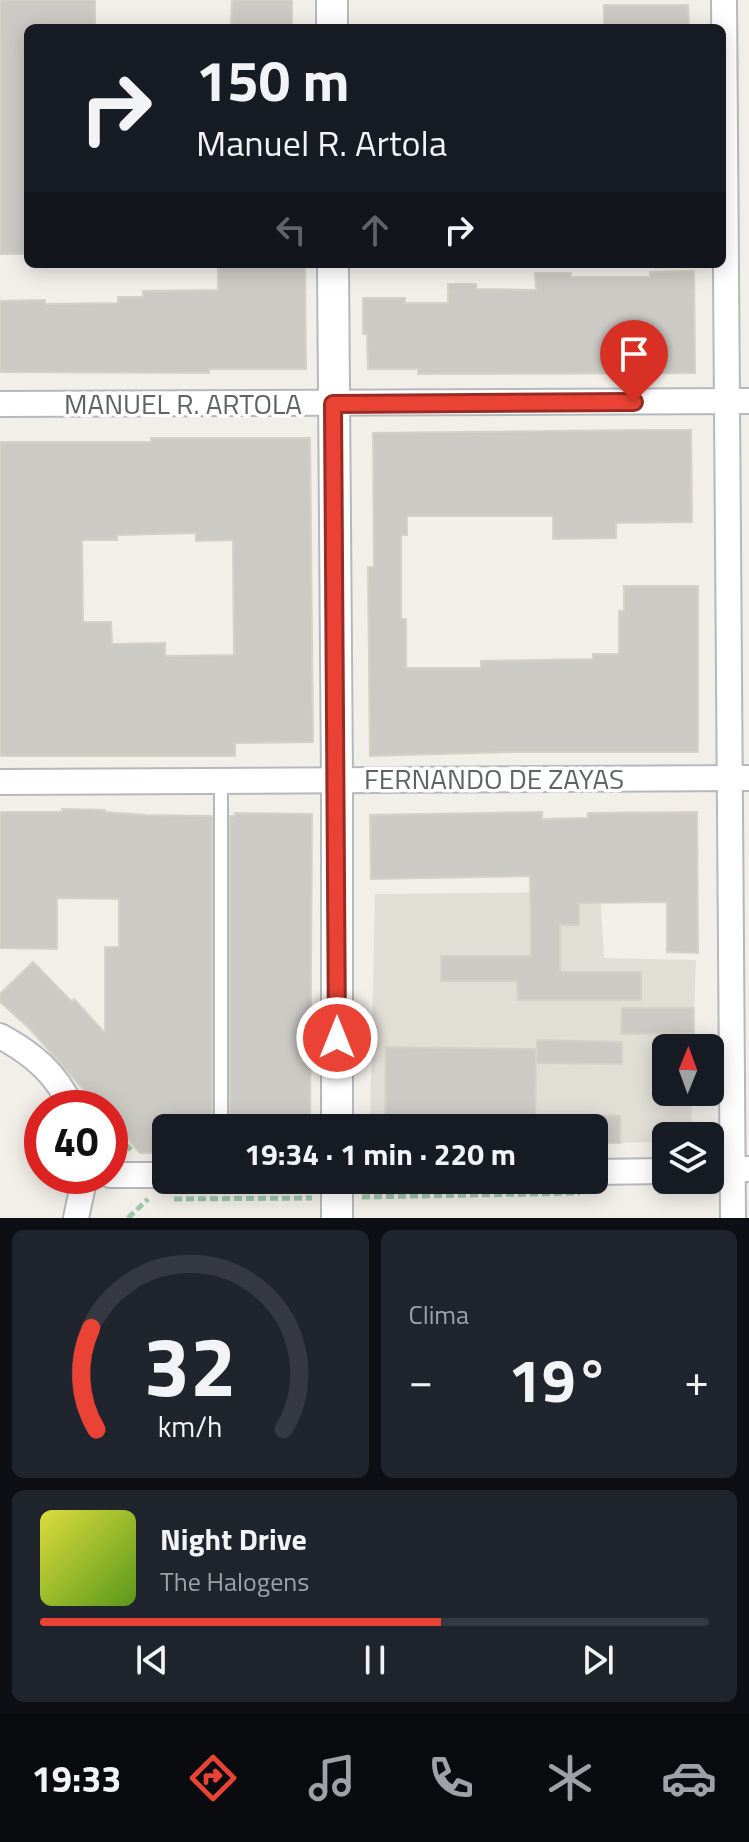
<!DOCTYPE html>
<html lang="es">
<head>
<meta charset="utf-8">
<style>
	:root { --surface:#171b24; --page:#20242c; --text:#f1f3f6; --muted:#9ea1a6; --line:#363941; --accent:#ea4335 }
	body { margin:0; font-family:"Titillium Web",sans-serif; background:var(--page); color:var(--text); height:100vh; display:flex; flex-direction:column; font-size:30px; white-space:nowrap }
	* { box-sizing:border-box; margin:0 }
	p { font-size:26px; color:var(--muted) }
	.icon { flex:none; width:44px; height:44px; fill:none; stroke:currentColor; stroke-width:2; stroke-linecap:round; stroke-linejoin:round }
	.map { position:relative; height:1218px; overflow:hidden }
	.side { display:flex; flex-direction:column; gap:12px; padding:12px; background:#0d0f14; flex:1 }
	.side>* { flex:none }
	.banner { position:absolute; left:24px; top:24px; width:702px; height:244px; border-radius:12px; box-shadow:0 4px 20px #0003; background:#171b24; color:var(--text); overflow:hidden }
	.needle { width:52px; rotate:1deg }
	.tools { position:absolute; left:652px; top:1034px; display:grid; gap:16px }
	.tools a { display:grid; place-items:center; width:72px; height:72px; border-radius:12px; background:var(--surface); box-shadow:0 4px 20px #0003; font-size:40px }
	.speed { position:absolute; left:24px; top:1090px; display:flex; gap:16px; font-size:40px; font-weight:700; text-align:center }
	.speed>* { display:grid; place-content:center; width:104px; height:104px; border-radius:50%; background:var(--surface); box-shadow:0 4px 20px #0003; line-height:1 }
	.speed .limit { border:12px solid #d22; background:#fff; color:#111 }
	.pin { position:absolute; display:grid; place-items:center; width:68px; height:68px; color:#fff; margin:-82px -34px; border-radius:50% 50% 50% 0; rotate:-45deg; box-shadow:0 0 8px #0007 }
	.pin .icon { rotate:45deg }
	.me { position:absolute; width:88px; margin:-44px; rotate:0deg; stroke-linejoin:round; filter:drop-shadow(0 0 6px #0008) }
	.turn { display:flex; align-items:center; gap:28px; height:168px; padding:0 40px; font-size:36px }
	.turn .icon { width:104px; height:104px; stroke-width:2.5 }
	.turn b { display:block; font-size:56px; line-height:68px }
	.lanes { display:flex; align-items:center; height:76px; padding:0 40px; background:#0003; justify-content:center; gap:40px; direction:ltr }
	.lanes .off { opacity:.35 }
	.big { font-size:60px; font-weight:700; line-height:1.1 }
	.side .tile { flex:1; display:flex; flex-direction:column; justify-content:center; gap:12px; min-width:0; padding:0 28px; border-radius:12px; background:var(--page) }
	.side .dial { align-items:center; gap:0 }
	.dial svg { height:208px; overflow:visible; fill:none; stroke:var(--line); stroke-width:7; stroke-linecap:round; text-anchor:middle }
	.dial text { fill:var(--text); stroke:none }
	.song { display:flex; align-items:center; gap:24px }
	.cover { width:96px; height:96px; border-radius:12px; background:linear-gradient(135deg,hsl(60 70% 55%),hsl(90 70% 35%)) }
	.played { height:8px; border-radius:4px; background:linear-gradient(90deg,var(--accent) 60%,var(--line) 60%) }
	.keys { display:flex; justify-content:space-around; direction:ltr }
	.heat { display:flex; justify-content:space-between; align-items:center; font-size:44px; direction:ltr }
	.side .tiles { flex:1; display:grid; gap:12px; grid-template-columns:1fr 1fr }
	.tile:last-child { grid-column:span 2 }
	.trip { position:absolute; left:152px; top:1114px; width:456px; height:80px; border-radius:12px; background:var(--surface); box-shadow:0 4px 20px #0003; font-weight:700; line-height:80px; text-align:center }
	.tabs { display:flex; height:128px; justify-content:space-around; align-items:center; background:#090b0e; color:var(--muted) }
	.tabs .icon { width:56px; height:56px }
	.tabs .current { color:var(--accent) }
	.tabs b { font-size:36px; color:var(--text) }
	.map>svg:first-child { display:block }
	.education { fill:#e1ded6 }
	.building { fill:#cccac5; stroke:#d6d1c6; stroke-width:2; fill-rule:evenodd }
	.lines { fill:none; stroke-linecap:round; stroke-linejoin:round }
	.service-casing { stroke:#b5b8bc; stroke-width:16 }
	.minor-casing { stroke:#b5b8bc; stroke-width:28 }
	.tertiary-casing { stroke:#b5b8bc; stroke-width:34 }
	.path { stroke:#9cc7a9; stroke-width:5; stroke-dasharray:8 4; stroke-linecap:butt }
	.service { stroke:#fff; stroke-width:12 }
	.minor { stroke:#fff; stroke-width:24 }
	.tertiary { stroke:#fff; stroke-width:30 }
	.route-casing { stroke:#982c22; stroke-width:20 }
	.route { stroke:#ea4335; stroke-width:14 }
	.labels { text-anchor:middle; stroke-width:7; stroke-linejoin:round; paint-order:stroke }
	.street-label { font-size:28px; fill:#5f6368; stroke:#fff }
</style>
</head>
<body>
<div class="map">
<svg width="749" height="1218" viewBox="0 0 749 1218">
	<rect width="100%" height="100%" fill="#f1efe8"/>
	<path class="education" d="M600 892 604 958 696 960 693 1048H666V1092H692L691 1136H666V1142L594 1143V1128H370L375 894Z"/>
	<g class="building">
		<path d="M0 0H95V28H28V254H0Z"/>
		<path d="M232 0H292V28H231Z"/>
		<path d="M604 5H688L689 28H604Z"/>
		<path d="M218 264H305L306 369H209V373L0 372V301L45 300V304L118 303V297H143V291L218 290Z"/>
		<path d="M694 271 695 373 418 374V369H368L367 334H363V298H405V303H448V284H476V289L536 290 535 273H571V277H650V272Z"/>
		<path d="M649 430H691L692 522 616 523V538L553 539V516H407V535H401V619H406V668H481V661L593 659V654H619V611H624V586H698V752H510L370 756 368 567H374L373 433Z"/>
		<path d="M151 438H310L313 742 235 743V756H0V442H151ZM196 533V541L233 540 234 655 165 656V643L112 644 111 622H83L82 540H117V535Z"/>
		<path d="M62 809 105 810V812L146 815 212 816V1128H166V1153H140L110 1119V1108H100L28 1027 0 1002V994L33 962 72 1002 74 999 105 1033V947H119V899L57 898V949L0 948V812H62Z"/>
		<path d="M542 812V819L588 818V813L697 812 698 953 667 952V902L579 903V925H560V972H641V1000H518L517 981H441V956H531L530 876 371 879 370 815Z"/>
		<path d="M235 813 312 814 310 1128H230V816H235Z"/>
		<path d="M622 1008H694V1033L621 1034Z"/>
		<path d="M537 1040 622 1042V1064L537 1063Z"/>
		<path d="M386 1047 536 1049 535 1128H385Z"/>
		<path d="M594 1115 620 1116V1143H594Z"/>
	</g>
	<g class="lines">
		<g class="service-casing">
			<path id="service" d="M221 781V1128"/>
		</g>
		<g class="minor-casing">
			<g id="minor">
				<path d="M724 0 733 1218"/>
				<path d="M0 404 749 401"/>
				<path d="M0 782 749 778"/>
				<path d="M0 1036C33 1054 56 1073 72 1108"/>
				<path d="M710 1170 749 1169"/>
				<path d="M594 1172 666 1171"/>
				<path d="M110 1175H166"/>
				<path d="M76 1218 85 1176"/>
			</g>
		</g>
		<g class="tertiary-casing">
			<g id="tertiary">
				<path d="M332 0V28"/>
				<path d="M333 264 337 780V1128"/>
				<path d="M337 1180V1218"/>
			</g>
		</g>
		<g class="path">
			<path d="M110 1127 131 1150"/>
			<path d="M362 1197 580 1193"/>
			<path d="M174 1199 312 1198"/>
			<path d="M128 1218 148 1199"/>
		</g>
		<use href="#service" class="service"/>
		<use href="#minor" class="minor"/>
		<use href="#tertiary" class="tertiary"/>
	</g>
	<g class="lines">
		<g class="route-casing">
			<path id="route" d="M337 1038 333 404 634 402"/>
		</g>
		<use href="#route" class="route"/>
	</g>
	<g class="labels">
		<g class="street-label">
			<text x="183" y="414">MANUEL R. ARTOLA</text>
			<text x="494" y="789">FERNANDO DE ZAYAS</text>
		</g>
	</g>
</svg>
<div class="tools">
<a><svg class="needle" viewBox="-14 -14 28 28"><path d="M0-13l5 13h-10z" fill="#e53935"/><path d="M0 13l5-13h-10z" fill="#9ea1a6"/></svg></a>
<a><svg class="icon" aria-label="layers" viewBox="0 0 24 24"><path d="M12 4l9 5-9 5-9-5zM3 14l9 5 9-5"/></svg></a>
</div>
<div class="speed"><div class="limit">40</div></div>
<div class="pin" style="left:634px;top:402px;background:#d93025"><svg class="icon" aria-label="arrive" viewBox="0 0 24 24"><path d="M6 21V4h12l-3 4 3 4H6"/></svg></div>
<svg class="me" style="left:337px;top:1038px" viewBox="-20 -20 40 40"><circle r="17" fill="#ea4335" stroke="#fff" stroke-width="3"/><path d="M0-11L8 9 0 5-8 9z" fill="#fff"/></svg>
<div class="trip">19:34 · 1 min · 220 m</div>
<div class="banner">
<div class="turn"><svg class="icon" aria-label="right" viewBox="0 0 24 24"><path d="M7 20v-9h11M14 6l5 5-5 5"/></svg><div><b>150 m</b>Manuel R. Artola</div></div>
<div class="lanes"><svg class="icon off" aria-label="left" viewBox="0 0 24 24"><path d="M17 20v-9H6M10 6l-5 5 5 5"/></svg><svg class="icon off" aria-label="ahead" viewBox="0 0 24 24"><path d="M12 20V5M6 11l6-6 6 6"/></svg><svg class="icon" aria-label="right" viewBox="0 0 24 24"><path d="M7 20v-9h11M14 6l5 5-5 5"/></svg></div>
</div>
</div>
<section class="side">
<div class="tiles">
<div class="tile dial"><svg viewBox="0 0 100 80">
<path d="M14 69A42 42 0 1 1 86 69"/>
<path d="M14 69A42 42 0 0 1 12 30" stroke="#ea4335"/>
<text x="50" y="56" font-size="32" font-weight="700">32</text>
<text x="50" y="72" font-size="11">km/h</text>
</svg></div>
<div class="tile"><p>Clima</p>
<div class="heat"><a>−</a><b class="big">19°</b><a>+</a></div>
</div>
<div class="tile">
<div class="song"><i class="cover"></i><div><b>Night Drive</b><p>The Halogens</p></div></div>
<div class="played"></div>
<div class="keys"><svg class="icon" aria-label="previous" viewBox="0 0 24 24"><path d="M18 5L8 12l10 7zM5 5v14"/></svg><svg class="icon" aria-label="pause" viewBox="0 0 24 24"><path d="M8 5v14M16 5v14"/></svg><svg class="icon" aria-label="next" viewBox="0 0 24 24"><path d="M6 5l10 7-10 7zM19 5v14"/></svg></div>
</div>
</div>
</section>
<nav class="tabs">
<b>19:33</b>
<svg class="icon current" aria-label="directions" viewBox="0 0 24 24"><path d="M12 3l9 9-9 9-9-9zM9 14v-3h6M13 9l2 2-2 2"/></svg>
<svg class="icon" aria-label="music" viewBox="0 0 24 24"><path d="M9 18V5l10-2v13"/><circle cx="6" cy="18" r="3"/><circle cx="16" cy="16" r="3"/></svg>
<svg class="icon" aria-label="phone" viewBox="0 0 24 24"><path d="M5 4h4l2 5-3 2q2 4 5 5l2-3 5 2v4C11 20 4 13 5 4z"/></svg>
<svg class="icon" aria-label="climate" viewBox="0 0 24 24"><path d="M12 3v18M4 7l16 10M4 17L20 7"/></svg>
<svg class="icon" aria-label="car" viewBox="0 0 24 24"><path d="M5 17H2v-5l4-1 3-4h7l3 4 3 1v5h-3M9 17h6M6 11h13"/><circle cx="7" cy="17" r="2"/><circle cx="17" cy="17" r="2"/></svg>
</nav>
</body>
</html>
